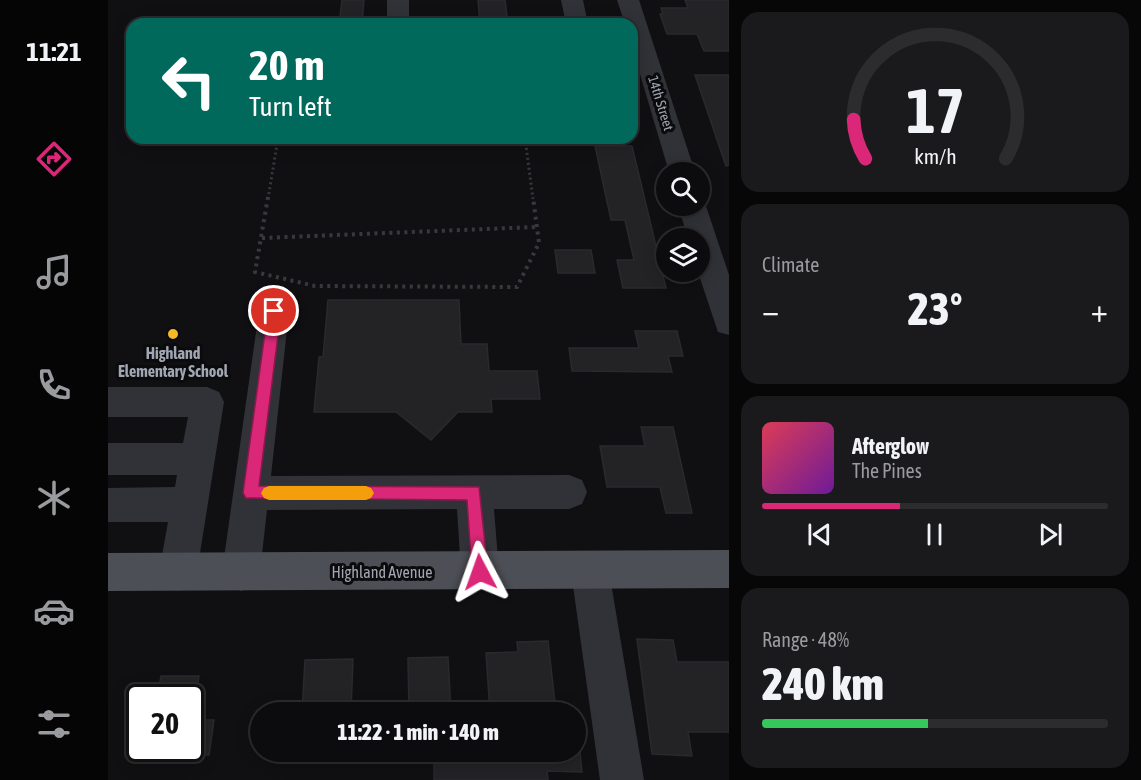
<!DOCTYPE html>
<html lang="en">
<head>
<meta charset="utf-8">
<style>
	:root { --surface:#0c0c0e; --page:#1a1a1c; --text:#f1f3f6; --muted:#9a9b9e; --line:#2c2c2e; --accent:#db2777 }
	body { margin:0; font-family:"Asap Condensed",sans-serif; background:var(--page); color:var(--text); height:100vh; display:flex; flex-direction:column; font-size:22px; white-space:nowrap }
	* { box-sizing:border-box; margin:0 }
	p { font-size:20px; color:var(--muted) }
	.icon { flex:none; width:33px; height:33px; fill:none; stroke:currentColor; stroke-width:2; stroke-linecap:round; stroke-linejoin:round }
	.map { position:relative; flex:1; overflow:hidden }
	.panel { display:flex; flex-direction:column; gap:12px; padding:12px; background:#070708; width:412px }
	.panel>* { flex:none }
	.guide { position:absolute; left:18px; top:18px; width:512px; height:126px; border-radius:18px; box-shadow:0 3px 15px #0003,0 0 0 2px var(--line); background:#00695c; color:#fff; overflow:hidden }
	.buttons { position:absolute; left:548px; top:162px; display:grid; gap:12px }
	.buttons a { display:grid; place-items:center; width:54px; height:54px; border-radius:50%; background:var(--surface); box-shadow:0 3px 15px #0003,0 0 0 2px var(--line); font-size:30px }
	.speed { position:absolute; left:18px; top:684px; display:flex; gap:12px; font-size:30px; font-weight:700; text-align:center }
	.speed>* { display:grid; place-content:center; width:78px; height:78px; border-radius:50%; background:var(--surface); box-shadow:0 3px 15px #0003,0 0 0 2px var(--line); line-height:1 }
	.speed .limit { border:3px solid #111; border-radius:9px; background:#fff; color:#111 }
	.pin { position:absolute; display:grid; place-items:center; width:51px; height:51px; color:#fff; margin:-26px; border:3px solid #fff; border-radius:50%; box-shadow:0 2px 6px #0007 }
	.me { position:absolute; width:66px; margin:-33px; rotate:356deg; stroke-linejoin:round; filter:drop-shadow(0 0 4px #0008) }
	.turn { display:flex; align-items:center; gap:21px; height:126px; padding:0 24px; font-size:27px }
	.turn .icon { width:78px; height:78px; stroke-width:2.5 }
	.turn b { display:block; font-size:42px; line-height:51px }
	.big { font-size:45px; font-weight:800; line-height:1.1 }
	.panel .tile { flex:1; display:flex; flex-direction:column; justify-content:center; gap:9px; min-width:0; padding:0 21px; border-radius:18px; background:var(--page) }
	.panel .dial { align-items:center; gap:0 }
	.dial svg { height:156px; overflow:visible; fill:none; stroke:var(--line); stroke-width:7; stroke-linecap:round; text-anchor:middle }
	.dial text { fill:var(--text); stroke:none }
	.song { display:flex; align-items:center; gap:18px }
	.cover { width:72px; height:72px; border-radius:9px; background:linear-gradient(135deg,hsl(350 70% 55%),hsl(280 70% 35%)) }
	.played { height:6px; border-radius:3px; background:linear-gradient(90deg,var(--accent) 40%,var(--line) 40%) }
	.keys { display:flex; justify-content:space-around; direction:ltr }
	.heat { display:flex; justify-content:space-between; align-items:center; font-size:33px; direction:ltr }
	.charge { height:9px; border-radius:4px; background:linear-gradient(90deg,#34c759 48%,var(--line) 0) }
	.trip { position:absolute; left:142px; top:702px; width:336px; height:60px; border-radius:30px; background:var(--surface); box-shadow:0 3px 15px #0003,0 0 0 2px var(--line); font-weight:800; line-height:60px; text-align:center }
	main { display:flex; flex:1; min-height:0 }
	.dock { display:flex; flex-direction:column; width:108px; justify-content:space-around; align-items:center; background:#050506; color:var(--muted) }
	.dock .icon { width:42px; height:42px }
	.dock .selected { color:var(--accent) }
	.dock b { font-size:27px; color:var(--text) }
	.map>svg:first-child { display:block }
	.building { fill:#232326; stroke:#2a2a2e; stroke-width:1.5 }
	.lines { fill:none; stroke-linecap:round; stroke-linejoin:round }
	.path-far1 { stroke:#37393e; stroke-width:3; stroke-dasharray:2 3; stroke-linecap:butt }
	.path { stroke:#37393e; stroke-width:4; stroke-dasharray:3 4.5; stroke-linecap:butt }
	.minor { fill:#313237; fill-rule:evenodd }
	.major { fill:#4d4f56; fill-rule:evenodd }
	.route { fill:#db2777; stroke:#8e194d; stroke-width:1.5 }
	.slow { fill:#f59e0b }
	.poi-dot { fill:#f5ba25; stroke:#0b0b0d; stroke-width:2 }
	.labels { text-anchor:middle; stroke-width:6; stroke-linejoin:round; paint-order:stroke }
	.far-street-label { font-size:14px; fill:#a1a6b3; stroke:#0b0b0d }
	.poi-label { font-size:16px; font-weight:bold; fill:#a1a6b3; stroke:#0b0b0d }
	.street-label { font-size:16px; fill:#a1a6b3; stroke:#0b0b0d }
</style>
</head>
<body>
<main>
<nav class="dock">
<b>11:21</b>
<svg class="icon selected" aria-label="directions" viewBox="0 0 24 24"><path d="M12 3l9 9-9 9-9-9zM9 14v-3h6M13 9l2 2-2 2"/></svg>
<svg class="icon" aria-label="music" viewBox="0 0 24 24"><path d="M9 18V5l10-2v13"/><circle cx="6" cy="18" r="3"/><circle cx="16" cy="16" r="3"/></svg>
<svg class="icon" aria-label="phone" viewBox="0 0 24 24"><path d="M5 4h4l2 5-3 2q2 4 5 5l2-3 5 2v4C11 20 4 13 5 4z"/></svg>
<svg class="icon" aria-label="climate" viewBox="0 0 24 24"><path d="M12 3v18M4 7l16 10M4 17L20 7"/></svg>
<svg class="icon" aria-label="car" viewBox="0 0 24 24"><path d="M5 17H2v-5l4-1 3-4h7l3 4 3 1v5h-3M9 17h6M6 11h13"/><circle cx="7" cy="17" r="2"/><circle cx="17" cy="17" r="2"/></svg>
<svg class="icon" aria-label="filters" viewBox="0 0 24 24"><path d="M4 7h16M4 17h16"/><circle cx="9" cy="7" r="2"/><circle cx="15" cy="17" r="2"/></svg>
</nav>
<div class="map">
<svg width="621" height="780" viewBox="0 0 621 780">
	<rect width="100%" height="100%" fill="#101012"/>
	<g class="building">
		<path d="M234 0H256L254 24H231Z"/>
		<path d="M370 0H397L400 24H372Z"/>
		<path d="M577 0H621V51H596L589 34H559L552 14H555L553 8H580Z"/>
		<path d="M587 75H621V165L618 166Z"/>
		<path d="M487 146H524L558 288H515L509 260H526L517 220H503Z"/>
		<path d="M447 250H483L487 273H450Z"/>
		<path d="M220 300H351L353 344H379L381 371H429L432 399H383L384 412H350L323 440 288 412H206L211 357H215Z"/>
		<path d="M527 331H569L575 356H560L564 372 464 371 461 348H531Z"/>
		<path d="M533 427H565L584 513H558L552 487H499L492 446H537Z"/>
		<path d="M529 639 565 640 569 662H621V732H580L584 756 544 754Z"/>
		<path d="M440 641 448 712H382L378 653 410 652 409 642Z"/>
		<path d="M340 657 343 712H301L300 658Z"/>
		<path d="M245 659 243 712H194L197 660Z"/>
		<path d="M53 676H91L88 698H49Z"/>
		<path d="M82 720H106L101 755H82Z"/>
		<path d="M385 752H472L474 772 439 771 440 780H326V756L385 755Z"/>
	</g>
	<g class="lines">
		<g class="path-far1">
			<path d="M417 138 425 199"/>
			<path d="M160 199 170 138"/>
		</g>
		<g class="path">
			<path d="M160 197 147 272 207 286 409 287 431 243 425 197"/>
			<path d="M154 238 428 227"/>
		</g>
		<g class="minor">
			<rect x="279" y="0" width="22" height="24"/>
			<path d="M453 0H475L480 24H458Z"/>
			<path d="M509 0H531L587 172H561L524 47V24H517Z"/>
			<path d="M591 198 598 206 621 275V335L610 332 590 272 591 238H580L570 206H591Z"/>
			<path d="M166 299 177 302 181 311 163 476 461 475 474 480 479 492 474 504 461 509H386L391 572 386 586 372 591 358 586 353 572 349 509 159 510 152 572 147 586 133 591 119 586 114 572 151 311 155 302Z"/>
			<path d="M0 387H99L111 392 116 402 89 572 84 586 70 591 56 586 51 572 60 522H0V488L67 487 69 475H0V443H75L80 417H0Z"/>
			<path d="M482 552 496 557 501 571 536 780H492L463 571 468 557Z"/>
		</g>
		<path class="major" d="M621 550V588L0 591V553Z"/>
	</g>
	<path class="route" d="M166 306 173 311 151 486 371 487 380 572 377 577 372 580 366 577 364 572 359 500 138 498 135 493 160 311Z"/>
	<path class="slow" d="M161 486H258L263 488 266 493 263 498 258 500H161L156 498 153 493 156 488Z"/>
	<circle class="poi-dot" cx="65" cy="334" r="6"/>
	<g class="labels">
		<g class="far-street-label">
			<text transform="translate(553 103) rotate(73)" y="5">14th Street</text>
		</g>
		<g class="poi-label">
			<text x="65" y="359">Highland<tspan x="65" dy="18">Elementary School</tspan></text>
		</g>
		<g class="street-label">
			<text x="274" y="578">Highland Avenue</text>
		</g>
	</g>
</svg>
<div class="buttons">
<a><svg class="icon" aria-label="search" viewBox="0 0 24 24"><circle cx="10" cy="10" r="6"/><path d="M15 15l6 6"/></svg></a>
<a><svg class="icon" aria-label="layers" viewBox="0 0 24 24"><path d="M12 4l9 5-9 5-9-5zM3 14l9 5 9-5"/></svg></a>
</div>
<div class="speed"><div class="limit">20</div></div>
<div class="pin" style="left:166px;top:311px;background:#d93025"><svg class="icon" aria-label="arrive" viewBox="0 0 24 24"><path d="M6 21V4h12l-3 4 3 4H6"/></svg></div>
<svg class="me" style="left:372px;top:572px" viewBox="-20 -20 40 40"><path d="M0-17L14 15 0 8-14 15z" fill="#db2777" stroke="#fff" stroke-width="4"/></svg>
<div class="trip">11:22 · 1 min · 140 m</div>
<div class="guide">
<div class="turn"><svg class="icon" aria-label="left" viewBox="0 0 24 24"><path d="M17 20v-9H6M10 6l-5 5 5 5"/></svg><div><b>20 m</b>Turn left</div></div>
</div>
</div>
<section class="panel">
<div class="tile dial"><svg viewBox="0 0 100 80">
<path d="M14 69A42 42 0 1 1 86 69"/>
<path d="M14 69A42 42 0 0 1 8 49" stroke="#db2777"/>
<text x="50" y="56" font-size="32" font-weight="700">17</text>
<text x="50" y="72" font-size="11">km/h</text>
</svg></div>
<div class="tile"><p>Climate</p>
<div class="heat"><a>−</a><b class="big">23°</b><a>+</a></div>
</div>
<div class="tile">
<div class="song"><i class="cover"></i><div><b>Afterglow</b><p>The Pines</p></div></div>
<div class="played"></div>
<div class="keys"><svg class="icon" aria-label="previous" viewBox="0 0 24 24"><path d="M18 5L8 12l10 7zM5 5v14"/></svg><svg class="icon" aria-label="pause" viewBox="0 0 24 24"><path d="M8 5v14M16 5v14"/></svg><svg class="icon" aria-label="next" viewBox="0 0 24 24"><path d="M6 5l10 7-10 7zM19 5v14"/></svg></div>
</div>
<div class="tile"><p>Range · 48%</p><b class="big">240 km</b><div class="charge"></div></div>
</section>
</main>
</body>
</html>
